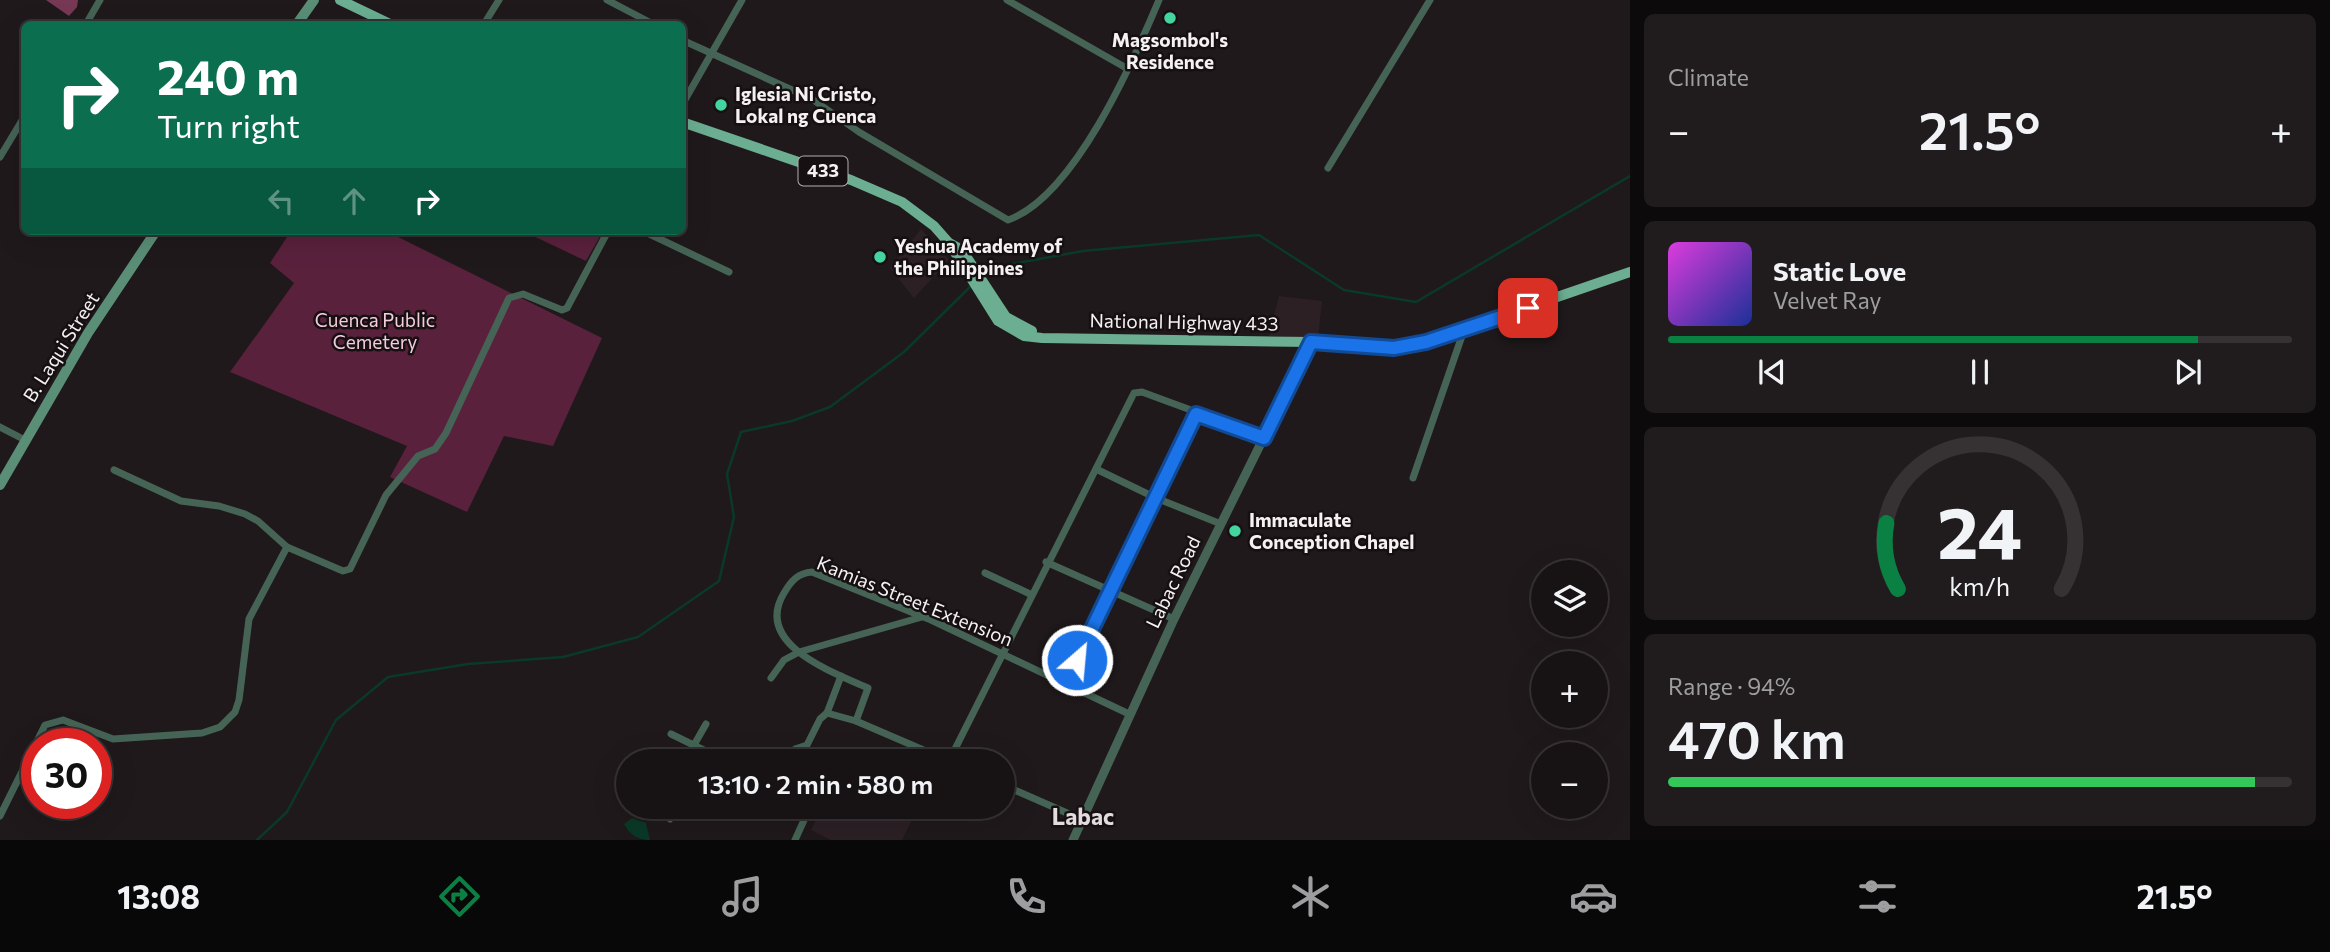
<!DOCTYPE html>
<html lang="en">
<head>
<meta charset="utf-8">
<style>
	:root { --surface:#171314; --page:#201c1d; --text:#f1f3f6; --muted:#9e9ea0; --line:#363234; --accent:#0b8043 }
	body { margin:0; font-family:Commissioner,sans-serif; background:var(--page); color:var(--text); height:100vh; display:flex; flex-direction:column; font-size:26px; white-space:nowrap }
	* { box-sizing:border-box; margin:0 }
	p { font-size:23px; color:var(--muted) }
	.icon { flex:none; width:38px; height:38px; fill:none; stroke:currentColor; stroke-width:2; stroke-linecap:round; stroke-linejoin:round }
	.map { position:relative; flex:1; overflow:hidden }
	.side { display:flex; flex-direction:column; gap:14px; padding:14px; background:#0d0a0b; width:700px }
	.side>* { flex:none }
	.hud { position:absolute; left:21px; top:21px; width:665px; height:214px; border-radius:10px; box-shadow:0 7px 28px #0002,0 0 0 2px var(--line); background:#0b6e4f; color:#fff; overflow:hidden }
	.tools { position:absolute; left:1531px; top:560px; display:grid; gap:14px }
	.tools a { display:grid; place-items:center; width:77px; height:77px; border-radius:50%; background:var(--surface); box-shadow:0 7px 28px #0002,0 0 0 2px var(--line); font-size:35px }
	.speed { position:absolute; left:21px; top:728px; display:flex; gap:14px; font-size:35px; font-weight:700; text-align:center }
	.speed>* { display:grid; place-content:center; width:91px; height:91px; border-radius:50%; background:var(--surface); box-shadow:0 7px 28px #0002,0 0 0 2px var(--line); line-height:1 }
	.speed .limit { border:10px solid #d22; background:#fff; color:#111 }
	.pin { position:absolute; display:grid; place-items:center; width:60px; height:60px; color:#fff; margin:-30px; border-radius:14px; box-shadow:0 4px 10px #0006 }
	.me { position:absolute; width:77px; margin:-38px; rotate:27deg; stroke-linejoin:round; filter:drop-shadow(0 0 5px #0008) }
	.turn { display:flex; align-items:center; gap:24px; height:147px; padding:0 21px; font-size:32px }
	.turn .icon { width:91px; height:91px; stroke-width:2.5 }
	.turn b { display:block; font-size:49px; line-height:60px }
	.lanes { display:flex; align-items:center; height:66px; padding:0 21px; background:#0003; justify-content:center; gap:35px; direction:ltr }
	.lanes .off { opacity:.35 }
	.big { font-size:52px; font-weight:600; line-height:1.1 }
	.side .tile { flex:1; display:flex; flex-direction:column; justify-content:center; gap:10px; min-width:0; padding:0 24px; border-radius:10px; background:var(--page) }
	.side .dial { align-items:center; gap:0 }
	.dial svg { height:182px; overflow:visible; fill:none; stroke:var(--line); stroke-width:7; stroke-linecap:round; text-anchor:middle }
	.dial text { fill:var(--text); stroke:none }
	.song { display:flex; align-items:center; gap:21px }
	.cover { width:84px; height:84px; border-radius:10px; background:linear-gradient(135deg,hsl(300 70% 55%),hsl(230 70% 35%)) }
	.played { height:7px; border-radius:4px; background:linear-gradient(90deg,var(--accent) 85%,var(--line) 85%) }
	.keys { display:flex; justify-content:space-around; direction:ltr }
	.heat { display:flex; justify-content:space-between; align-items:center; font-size:38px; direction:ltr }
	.charge { height:10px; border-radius:5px; background:linear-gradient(90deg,#34c759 94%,var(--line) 0) }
	.trip { position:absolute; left:616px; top:749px; width:399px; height:70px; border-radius:35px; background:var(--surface); box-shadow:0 7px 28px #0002,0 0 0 2px var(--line); font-weight:600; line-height:70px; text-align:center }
	.menu { display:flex; height:112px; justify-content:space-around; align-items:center; background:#090808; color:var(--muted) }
	.menu .icon { width:49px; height:49px }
	.menu .active { color:var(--accent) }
	.menu b { font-size:32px; color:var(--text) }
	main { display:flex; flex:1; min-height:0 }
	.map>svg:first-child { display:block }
	.built { fill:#2c2025 }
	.green { fill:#5a213d }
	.forest { fill:#773856 }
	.water { fill:#0a3928 }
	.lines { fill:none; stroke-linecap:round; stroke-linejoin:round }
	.stream { stroke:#0a3928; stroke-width:2.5 }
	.minor { stroke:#456456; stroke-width:7 }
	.tertiary { stroke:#456456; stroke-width:9 }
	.secondary { stroke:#5a8e77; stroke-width:10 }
	.primary { stroke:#6bae91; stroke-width:10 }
	.route-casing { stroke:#114b97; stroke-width:18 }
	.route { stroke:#1a73e8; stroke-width:12 }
	.poi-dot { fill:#43d4a0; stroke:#161012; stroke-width:2.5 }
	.labels { text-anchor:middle; stroke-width:5; stroke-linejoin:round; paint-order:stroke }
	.shield { fill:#161012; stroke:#b2aeb0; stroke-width:2 }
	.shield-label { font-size:18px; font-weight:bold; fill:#f5f1f3 }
	.poi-label { font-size:19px; font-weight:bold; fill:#f5f1f3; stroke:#161012; text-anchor:start }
	.park-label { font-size:19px; fill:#f4ccdc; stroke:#161012 }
	.street-label { font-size:19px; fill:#f5f1f3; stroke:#161012 }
	.quarter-label { font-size:23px; font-weight:bold; fill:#e4dbdf; stroke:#161012 }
</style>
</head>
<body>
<main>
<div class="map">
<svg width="1630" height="840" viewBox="0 0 1630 840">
	<rect width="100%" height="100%" fill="#1f191b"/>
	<g class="built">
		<path d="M921 229 949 260 914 298 890 268Z"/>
		<path d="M1279 296 1322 301 1318 338 1269 336Z"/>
		<path d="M822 807H918L902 840H831L811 830Z"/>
	</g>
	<g class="green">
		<path d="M291 231H386L602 338 553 446 504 436 467 512 390 477 407 446 230 372 294 283 270 263Z"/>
		<path d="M523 231H603L586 261Z"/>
	</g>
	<path class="forest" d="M46 0H78L77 7 69 16Z"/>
	<path class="water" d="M632 818 646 823 650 840C638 840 630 835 624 824Z"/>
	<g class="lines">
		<g class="stream">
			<path d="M983 278 1001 266 1083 251 1259 235 1344 290 1416 302 1630 176"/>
			<path d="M257 840 287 812 336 720 388 677 468 664 563 657 638 637 719 581 734 517 727 474 741 432 792 421 830 407 904 352 972 285"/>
		</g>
		<g class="minor">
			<path d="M607 0 653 24"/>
			<path d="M1007 0 1128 69"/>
			<path d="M86 24 100 0"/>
			<path d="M484 24 499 0"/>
			<path d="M682 40 812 99 859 132 1008 220C1074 197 1133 62 1159 0"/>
			<path d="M682 105 742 0"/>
			<path d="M0 157 24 117"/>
			<path d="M1328 168 1430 0"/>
			<path d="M643 231 729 272"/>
			<path d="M0 427 25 440"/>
			<path d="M1096 469 1156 498 1221 524"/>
			<path d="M114 470 181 501 219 506 245 514 258 521 287 547"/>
			<path d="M1413 478 1464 330"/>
			<path d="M1046 562 1174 619"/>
			<path d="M985 573 1030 594"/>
			<path d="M771 678 784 660 799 652 922 617"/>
			<path d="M1065 682 1196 414"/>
			<path d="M827 713 841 676"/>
			<path d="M856 721 868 688C832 672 753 644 784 593 791 581 798 573 812 572L931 620 1129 714"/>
			<path d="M671 734 726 761"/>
			<path d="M694 745 706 724"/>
			<path d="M784 761 795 749 807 745 820 719 827 713 856 721 949 761"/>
			<path d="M949 761 1134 393 1142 392 1264 437"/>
			<path d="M627 767 628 768"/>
			<path d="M1003 785 1083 820"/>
			<path d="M0 816 45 725 63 720 113 739 202 733 220 727 235 712 239 700 249 619 287 547 343 571 350 569 386 495 418 456 435 449 446 433 509 298 523 294 562 310 567 308 608 231"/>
			<path d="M670 819 677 807"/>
			<path d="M795 840 810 807"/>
		</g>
		<path class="tertiary" d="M1073 840 1174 619 1311 342"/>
		<g class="secondary">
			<path d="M297 24 314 0"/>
			<path d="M0 485 88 333 156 231"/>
		</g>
		<g class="primary">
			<path d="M340 0 390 24"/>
			<path d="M682 122 851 180 902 202 934 226 949 243 962 250 1006 317 1032 331"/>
			<path d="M949 243 998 321 1024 336 1042 338 1311 342 1394 348 1426 342 1630 272"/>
		</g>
	</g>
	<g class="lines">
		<g class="route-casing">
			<path id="route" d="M1077 660 1196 414 1264 438 1311 342 1394 348 1426 342 1528 308"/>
		</g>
		<use href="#route" class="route"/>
	</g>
	<g class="poi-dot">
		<circle cx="1170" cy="18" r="7"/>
		<circle cx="721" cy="105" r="7"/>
		<circle cx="880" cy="257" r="7"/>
		<circle cx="1235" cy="531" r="7"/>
	</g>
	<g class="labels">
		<rect class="shield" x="798.5" y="156.5" width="49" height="29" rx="5"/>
		<g class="shield-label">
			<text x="823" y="177">433</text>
		</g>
		<g class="poi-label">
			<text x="1170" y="47" text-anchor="middle">Magsombol's<tspan x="1170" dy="22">Residence</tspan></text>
			<text x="735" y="101">Iglesia Ni Cristo,<tspan x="735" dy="22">Lokal ng Cuenca</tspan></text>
			<text x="894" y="253">Yeshua Academy of<tspan x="894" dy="22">the Philippines</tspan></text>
			<text x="1249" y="527">Immaculate<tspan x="1249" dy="22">Conception Chapel</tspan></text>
		</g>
		<g class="park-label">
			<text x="375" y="327">Cuenca Public<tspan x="375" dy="22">Cemetery</tspan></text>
		</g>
		<g class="street-label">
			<text transform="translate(1184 322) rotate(1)" y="7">National Highway 433</text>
			<text transform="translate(61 347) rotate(-58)" y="7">B. Laqui Street</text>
			<text transform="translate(1173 582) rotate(-64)" y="7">Labac Road</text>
			<text transform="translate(915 601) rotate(22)" y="7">Kamias Street Extension</text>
		</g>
		<g class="quarter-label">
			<text x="1083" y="825">Labac</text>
		</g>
	</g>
</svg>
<div class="tools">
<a><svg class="icon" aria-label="layers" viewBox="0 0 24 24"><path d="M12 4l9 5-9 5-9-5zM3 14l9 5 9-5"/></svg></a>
<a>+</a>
<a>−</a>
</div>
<div class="speed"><div class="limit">30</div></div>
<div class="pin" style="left:1528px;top:308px;background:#d93025"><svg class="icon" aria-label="arrive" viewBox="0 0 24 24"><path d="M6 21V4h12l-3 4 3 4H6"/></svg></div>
<svg class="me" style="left:1077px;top:660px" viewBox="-20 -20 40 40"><circle r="17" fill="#1a73e8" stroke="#fff" stroke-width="3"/><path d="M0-11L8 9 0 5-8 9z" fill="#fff"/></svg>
<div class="trip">13:10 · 2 min · 580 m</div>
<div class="hud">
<div class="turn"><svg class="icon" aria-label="right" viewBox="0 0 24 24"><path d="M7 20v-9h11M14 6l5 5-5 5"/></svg><div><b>240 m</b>Turn right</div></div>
<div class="lanes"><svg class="icon off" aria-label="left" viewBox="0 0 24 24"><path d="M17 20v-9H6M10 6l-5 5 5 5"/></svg><svg class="icon off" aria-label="ahead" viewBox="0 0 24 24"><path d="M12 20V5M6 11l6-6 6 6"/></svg><svg class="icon" aria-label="right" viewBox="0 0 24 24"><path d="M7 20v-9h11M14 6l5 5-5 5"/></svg></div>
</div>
</div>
<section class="side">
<div class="tile"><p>Climate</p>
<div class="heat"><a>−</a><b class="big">21.5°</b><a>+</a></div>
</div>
<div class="tile">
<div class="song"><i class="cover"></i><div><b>Static Love</b><p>Velvet Ray</p></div></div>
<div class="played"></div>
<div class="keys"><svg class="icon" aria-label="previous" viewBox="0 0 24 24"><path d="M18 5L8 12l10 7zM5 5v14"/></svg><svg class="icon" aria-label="pause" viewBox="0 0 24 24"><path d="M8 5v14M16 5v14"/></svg><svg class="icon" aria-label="next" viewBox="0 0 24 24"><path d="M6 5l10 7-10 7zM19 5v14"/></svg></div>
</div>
<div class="tile dial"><svg viewBox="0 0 100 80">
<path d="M14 69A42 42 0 1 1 86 69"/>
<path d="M14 69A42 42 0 0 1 9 40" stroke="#0b8043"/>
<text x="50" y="56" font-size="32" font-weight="700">24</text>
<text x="50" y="72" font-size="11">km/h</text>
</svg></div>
<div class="tile"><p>Range · 94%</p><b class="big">470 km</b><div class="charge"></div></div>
</section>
</main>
<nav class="menu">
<b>13:08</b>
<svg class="icon active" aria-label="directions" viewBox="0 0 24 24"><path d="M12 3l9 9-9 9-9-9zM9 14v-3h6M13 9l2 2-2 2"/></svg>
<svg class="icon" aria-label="music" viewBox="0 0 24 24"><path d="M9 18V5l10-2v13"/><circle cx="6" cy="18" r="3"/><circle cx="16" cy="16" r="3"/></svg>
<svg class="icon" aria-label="phone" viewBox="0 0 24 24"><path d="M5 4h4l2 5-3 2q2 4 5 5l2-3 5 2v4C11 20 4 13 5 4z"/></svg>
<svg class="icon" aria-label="climate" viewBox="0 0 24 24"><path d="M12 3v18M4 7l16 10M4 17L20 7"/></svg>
<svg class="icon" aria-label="car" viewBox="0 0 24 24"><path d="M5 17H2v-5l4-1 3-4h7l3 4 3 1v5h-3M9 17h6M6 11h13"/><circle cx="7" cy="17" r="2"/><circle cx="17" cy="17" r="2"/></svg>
<svg class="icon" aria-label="filters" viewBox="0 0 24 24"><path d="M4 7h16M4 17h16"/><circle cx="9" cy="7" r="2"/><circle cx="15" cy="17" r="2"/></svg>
<b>21.5°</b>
</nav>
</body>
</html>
